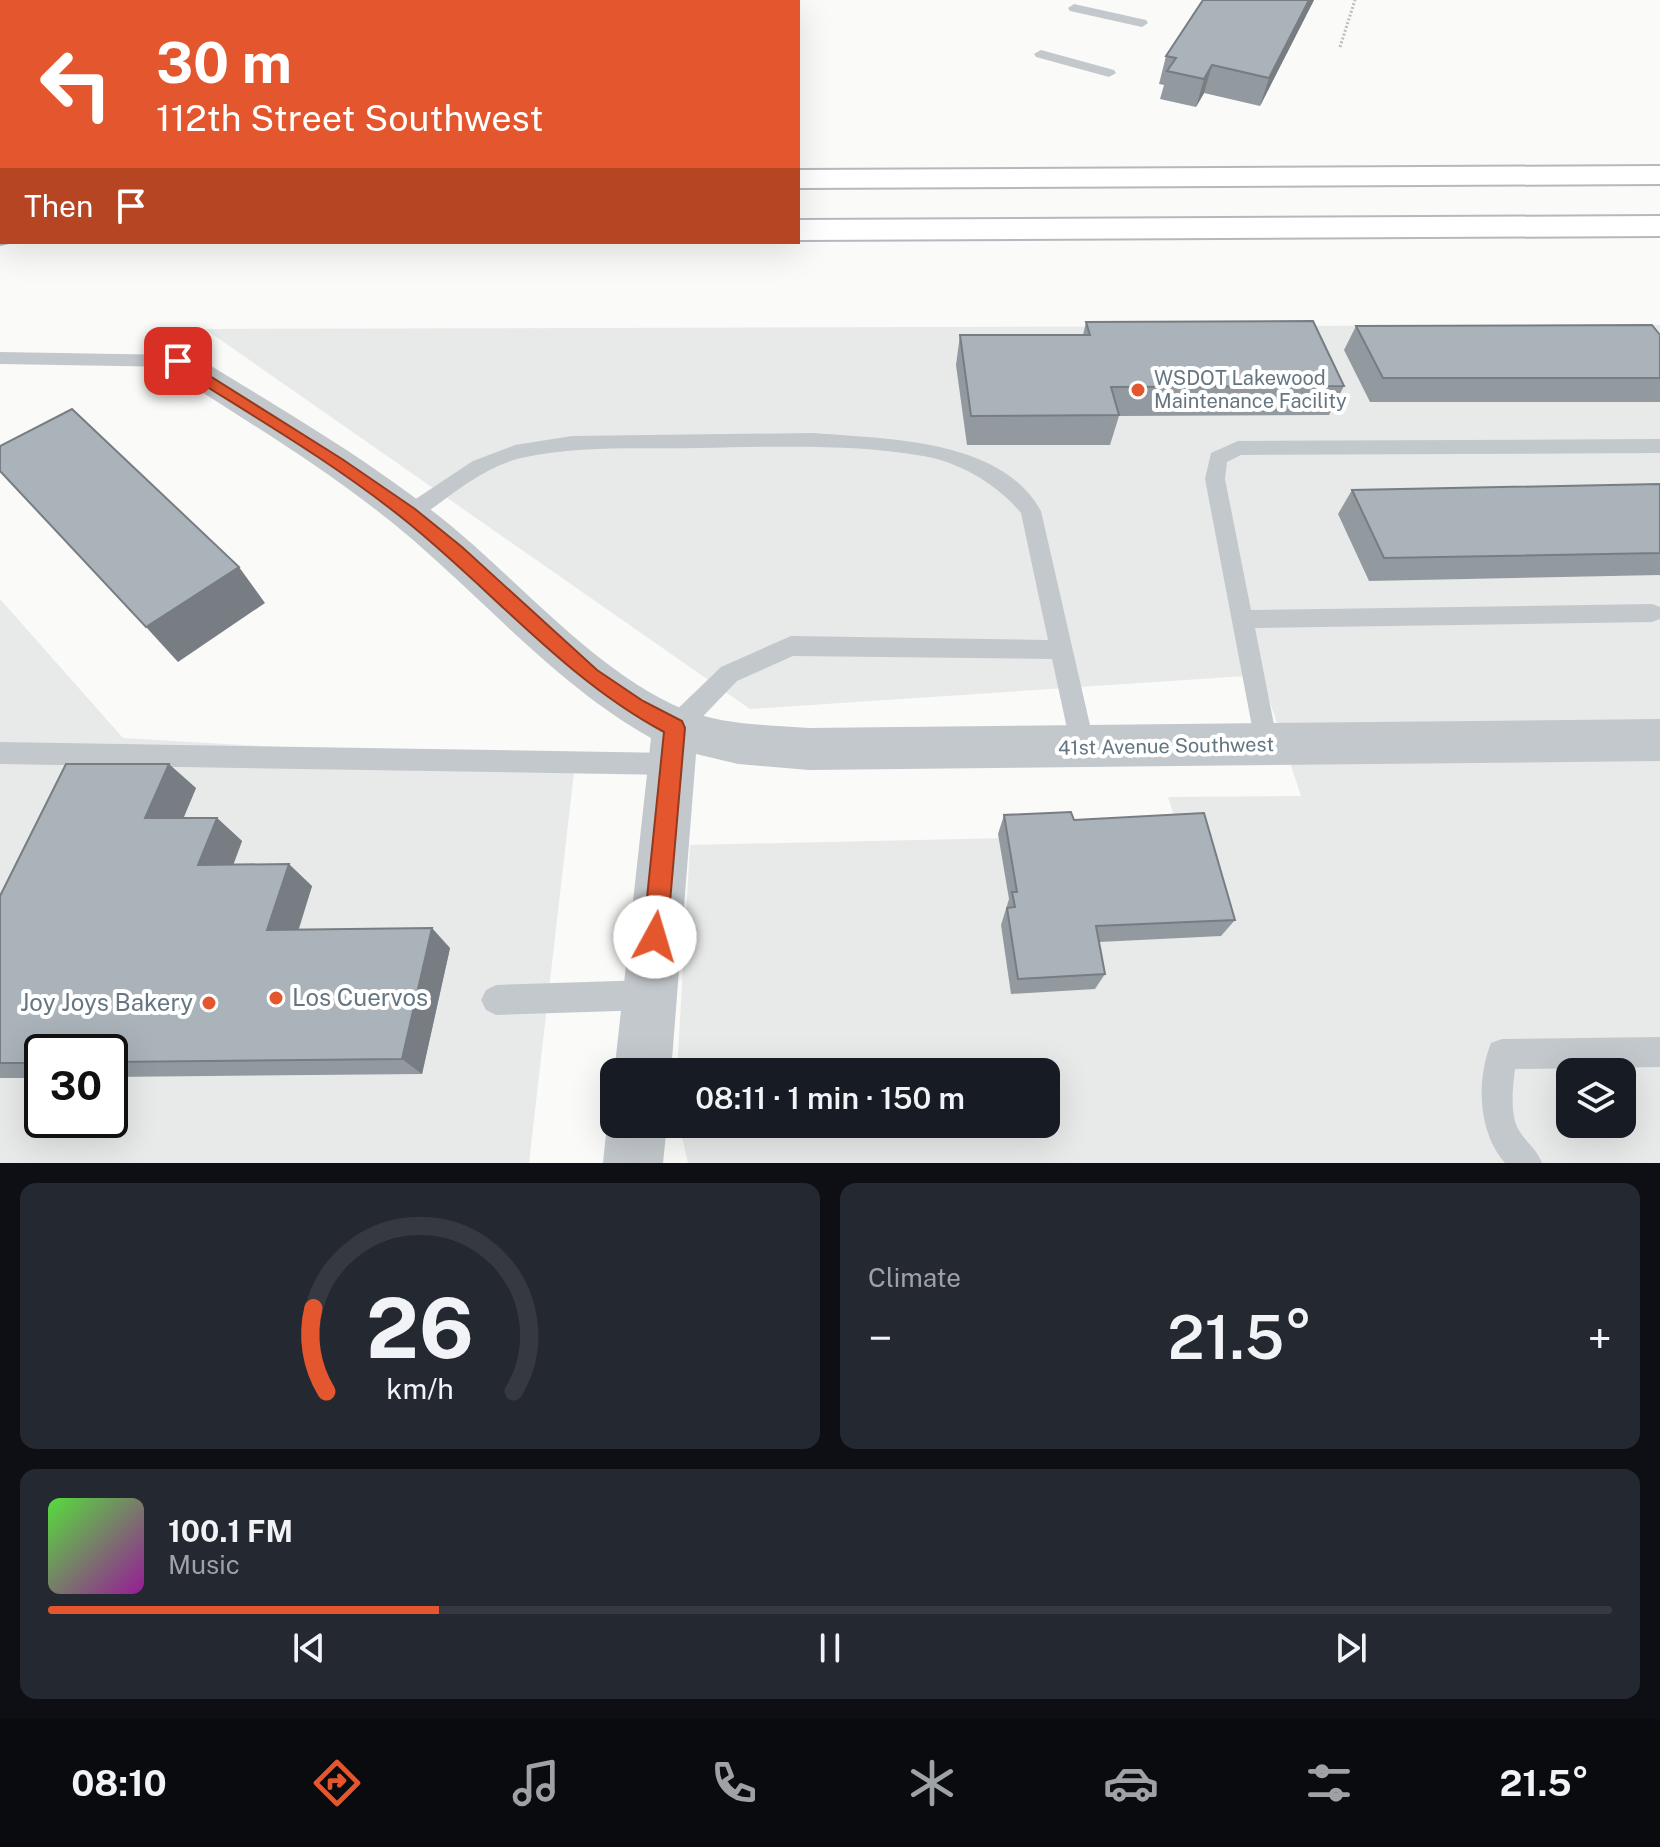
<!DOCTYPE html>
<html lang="en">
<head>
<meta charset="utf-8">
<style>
	:root { --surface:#171b24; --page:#242831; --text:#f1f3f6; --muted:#9ea1a6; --line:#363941; --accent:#e4572e }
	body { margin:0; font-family:"Public Sans",sans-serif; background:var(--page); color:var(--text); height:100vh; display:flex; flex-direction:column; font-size:30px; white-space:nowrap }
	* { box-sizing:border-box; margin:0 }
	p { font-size:26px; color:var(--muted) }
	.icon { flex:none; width:44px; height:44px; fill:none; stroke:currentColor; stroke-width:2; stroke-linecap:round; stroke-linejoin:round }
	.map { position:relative; height:1163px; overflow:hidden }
	.panel { display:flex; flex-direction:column; gap:20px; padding:20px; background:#0d0f14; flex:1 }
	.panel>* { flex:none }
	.top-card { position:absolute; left:0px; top:0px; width:800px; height:244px; box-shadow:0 8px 32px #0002; background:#e4572e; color:#fff; overflow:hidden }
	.fabs { position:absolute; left:1556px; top:1058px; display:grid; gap:16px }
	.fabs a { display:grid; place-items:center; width:80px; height:80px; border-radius:16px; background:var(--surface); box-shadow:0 8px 32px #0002; font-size:40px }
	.speed { position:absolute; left:24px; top:1034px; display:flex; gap:16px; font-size:40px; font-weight:700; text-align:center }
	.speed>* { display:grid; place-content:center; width:104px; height:104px; border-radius:50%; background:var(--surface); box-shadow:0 8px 32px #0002; line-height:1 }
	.speed .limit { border:4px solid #111; border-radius:12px; background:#fff; color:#111 }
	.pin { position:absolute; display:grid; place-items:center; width:68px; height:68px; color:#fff; margin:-34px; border-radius:16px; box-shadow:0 4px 12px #0006 }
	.me { position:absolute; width:88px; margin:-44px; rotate:6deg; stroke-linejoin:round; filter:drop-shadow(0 0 6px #0008) }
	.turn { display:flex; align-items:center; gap:28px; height:168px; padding:0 24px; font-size:36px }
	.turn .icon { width:104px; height:104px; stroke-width:2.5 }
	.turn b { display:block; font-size:56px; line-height:68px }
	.then { display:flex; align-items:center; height:76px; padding:0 24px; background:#0003; gap:16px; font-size:30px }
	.big { font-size:60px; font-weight:600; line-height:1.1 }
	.panel .card { flex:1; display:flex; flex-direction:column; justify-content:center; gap:12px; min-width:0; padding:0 28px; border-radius:16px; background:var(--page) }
	.panel .dial { align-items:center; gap:0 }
	.dial svg { height:208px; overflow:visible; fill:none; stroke:var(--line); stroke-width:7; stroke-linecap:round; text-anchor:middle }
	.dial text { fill:var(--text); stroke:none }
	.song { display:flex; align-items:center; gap:24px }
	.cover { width:96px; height:96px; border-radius:12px; background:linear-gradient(135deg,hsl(110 70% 55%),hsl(300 70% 35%)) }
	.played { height:8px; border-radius:4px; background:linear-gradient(90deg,var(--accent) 25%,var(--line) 25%) }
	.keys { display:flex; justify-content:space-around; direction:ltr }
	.heat { display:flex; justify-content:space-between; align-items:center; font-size:44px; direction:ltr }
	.panel .tiles { flex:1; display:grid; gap:20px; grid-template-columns:1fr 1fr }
	.card:last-child { grid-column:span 2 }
	.trip { position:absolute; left:600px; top:1058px; width:460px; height:80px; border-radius:16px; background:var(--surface); box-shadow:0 8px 32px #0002; font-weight:600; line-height:80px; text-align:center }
	.tabs { display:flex; height:128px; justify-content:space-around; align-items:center; background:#090b0e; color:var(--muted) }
	.tabs .icon { width:56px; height:56px }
	.tabs .active { color:var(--accent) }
	.tabs b { font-size:36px; color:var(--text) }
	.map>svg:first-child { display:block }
	.built { fill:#e8e9e9; fill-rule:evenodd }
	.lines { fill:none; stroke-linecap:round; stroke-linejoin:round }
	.motorway-casing { stroke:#b4b9bd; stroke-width:4 }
	.path { stroke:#bbbfc2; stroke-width:3; stroke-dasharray:2 2; stroke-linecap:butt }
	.service { fill:#c3c8cc; fill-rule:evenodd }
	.minor { fill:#c3c8cc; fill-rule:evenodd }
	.motorway { fill:#fff; fill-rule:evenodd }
	.wall { fill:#929a9f }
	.shaded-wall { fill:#777d82 }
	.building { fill:#aab3b9; stroke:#777d82; stroke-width:2 }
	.route { fill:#e4572e; stroke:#94391e; stroke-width:2 }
	.poi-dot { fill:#e4572e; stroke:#fff; stroke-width:3 }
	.labels { text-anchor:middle; stroke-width:8; stroke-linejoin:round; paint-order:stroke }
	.poi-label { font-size:20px; fill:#657683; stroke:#fff; text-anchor:start }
	.street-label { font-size:20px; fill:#657683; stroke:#fff }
	.near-poi-label { font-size:24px; fill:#657683; stroke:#fff; text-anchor:start }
</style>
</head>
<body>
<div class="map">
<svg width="1660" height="1163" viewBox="0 0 1660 1163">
	<rect width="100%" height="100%" fill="#fafaf8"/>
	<g class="built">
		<path d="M1660 325V1163H688L679 1124H1046V1072H677L690 845 1180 834 1168 797 1301 796 1261 675 750 709 205 329ZM1570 1072H1622V1124H1570Z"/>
		<path d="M0 599 123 738 575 764 529 1163H0ZM42 1052H110V1120H42Z"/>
	</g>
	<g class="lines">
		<g class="motorway-casing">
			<g id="motorway">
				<path d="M1660 166V184L798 188V170Z"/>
				<rect x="0" y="174" width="2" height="18"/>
				<path d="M1660 216V236L798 240V220Z"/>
				<path d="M0 224 2 242H9L0 244Z"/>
			</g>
		</g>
		<path class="path" d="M1340 47 1355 0"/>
		<g class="service">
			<path d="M1074 4 1146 20 1148 23 1142 27 1070 11 1068 8Z"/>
			<path d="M1041 50 1114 70 1116 73 1109 77 1036 57 1034 54Z"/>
			<path d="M0 352 178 355 187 361 178 367 0 364Z"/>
			<path d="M813 433C885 439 1001 438 1041 511L1095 747 1092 755 1083 758 1074 755 1071 747 1052 659 793 656 737 681 684 736 675 739 666 736 663 728 666 720 721 667 791 636 1048 640 1021 513C998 485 960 462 923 456 851 443 771 447 697 448 639 449 579 445 521 458 482 467 448 498 416 520H402L399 514 402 508 473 461 515 445 572 436Z"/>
			<path d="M1660 439V453L1241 455 1227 462 1225 479 1251 610 1652 604 1660 607V619L1652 622 1255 628 1278 745 1275 753 1266 756 1257 753 1205 479 1211 453 1238 441Z"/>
			<path d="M0 742 672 753 681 756 685 764 681 772 672 775 0 764Z"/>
			<path d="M649 980 659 985 664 995 659 1005 649 1010 496 1015 486 1010 481 1000 486 990 496 985Z"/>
			<path d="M1660 1037V1067L1515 1069C1513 1087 1509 1116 1520 1132 1527 1143 1537 1150 1542 1163H1505C1478 1132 1476 1081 1491 1043L1502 1039Z"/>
		</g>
		<g class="minor">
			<path d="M178 350 190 353C273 404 358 453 435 513 513 573 591 670 683 709 721 725 768 725 809 728L1660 719V761L809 770 738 764 696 754 671 1072 614 1074 651 738C559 686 491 607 412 539 336 474 249 423 166 369L161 361 166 353Z"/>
			<path d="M614 1108V1124H667L663 1163H603L607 1124Z"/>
		</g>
		<use href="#motorway" class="motorway"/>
	</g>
	<g class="wall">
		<path d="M1314 0 1260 106 1204 93 1196 107 1160 99 1164 85 1159 84 1166 56Z"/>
		<path d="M1086 322 1344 386 1329 415 1119 416 1110 445H967L956 365 960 335H1083Z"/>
		<path d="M1356 326 1660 335V402H1370L1344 350Z"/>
		<path d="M1660 484V575L1369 581 1338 514 1352 490Z"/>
		<path d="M196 788 183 818H217L242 841 233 865 312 886 299 929 450 948 422 1074 110 1077V1052H42V1078H0V896Z"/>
		<path d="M1004 815 1074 820 1235 920 1221 936 1099 942 1105 974 1095 989 1011 994 1001 925 1009 899 998 834Z"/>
	</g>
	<g class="shaded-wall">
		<path d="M1309 0H1314L1260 106 1269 78Z"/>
		<path d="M1212 65 1204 93 1196 107 1204 79Z"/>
		<path d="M239 567 265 603 178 662 146 627Z"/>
		<path d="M169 764 196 788 174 841 145 818Z"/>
		<path d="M217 818 242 841 225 887 198 865Z"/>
		<path d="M289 864 312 886 292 949 267 930Z"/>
		<path d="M432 928 450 948 422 1074 402 1059Z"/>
	</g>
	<g class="building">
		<path d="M1203 0H1309L1269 78 1212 65 1204 79 1167 71 1176 58 1166 56Z"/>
		<path d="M1313 321 1344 386 1111 387 1119 415 971 416 960 335H1090L1086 322Z"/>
		<path d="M1652 325 1660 335V378H1383L1356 326Z"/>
		<path d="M72 409 239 567 146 627 0 471V446Z"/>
		<path d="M1660 484V553L1384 558 1352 490Z"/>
		<path d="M66 764H169L145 818H217L198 865 289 864 267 930 432 928 402 1059 110 1062V1052H42V1063H0V896Z"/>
		<path d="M1071 812 1074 820 1204 813 1235 920 1096 926 1105 974 1018 979 1007 908 1015 907 1012 892H1017L1004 815Z"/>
	</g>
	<path class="route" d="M178 356 342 459 415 509 462 547 597 670 643 701 682 721 685 728 667 937 663 945 655 949 647 945 643 937 664 732C565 679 493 591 406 521 333 462 251 415 172 365V358Z"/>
	<g class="poi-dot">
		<circle cx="1138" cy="390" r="8"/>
		<circle cx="276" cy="998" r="8"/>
		<circle cx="209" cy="1003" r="8"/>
	</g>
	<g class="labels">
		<g class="poi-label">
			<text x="1154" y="385">WSDOT Lakewood<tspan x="1154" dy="23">Maintenance Facility</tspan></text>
		</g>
		<g class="street-label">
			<text transform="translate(1166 746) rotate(-1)" y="7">41st Avenue Southwest</text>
		</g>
		<g class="near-poi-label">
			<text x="292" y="1006">Los Cuervos</text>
			<text x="193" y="1011" text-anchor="end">Joy Joys Bakery</text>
		</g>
	</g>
</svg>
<div class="fabs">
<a><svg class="icon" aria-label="layers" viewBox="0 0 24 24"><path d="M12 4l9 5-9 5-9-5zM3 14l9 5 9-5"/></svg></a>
</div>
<div class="speed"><div class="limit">30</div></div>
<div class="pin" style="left:178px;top:361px;background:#d93025"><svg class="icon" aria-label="arrive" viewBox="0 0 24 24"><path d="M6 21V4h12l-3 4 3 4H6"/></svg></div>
<svg class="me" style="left:655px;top:937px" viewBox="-20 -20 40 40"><circle r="19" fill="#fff"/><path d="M0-13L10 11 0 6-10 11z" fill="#e4572e"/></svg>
<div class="trip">08:11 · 1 min · 150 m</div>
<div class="top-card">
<div class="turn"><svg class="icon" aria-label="left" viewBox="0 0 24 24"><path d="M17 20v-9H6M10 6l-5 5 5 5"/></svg><div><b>30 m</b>112th Street Southwest</div></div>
<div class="then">Then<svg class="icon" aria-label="arrive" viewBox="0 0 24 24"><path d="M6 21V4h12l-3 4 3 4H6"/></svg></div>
</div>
</div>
<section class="panel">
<div class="tiles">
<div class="card dial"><svg viewBox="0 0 100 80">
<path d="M14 69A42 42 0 1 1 86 69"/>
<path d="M14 69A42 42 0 0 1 9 37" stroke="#e4572e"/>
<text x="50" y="56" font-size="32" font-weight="700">26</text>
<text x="50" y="72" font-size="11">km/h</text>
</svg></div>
<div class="card"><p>Climate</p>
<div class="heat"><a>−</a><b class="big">21.5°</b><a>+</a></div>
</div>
<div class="card">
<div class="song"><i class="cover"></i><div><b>100.1 FM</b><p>Music</p></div></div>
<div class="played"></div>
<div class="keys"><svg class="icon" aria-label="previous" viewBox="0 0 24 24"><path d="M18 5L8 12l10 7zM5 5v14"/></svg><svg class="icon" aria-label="pause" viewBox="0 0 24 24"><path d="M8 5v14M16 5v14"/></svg><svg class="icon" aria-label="next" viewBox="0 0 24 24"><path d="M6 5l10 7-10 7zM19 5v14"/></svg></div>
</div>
</div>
</section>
<nav class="tabs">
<b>08:10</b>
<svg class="icon active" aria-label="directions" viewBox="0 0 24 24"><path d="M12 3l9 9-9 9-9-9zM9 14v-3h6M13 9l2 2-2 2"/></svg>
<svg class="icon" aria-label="music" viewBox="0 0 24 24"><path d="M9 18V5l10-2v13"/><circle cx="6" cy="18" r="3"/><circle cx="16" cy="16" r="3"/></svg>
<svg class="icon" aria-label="phone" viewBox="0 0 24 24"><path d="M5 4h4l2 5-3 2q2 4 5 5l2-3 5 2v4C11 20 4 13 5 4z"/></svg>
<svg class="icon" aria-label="climate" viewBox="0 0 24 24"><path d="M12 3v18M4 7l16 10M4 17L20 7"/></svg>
<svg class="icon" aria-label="car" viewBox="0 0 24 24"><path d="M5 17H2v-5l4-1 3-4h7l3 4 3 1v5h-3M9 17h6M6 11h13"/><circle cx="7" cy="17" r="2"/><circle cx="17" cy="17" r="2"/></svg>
<svg class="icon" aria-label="filters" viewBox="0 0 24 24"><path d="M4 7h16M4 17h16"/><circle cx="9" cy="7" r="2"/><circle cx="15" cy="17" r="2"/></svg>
<b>21.5°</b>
</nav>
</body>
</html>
